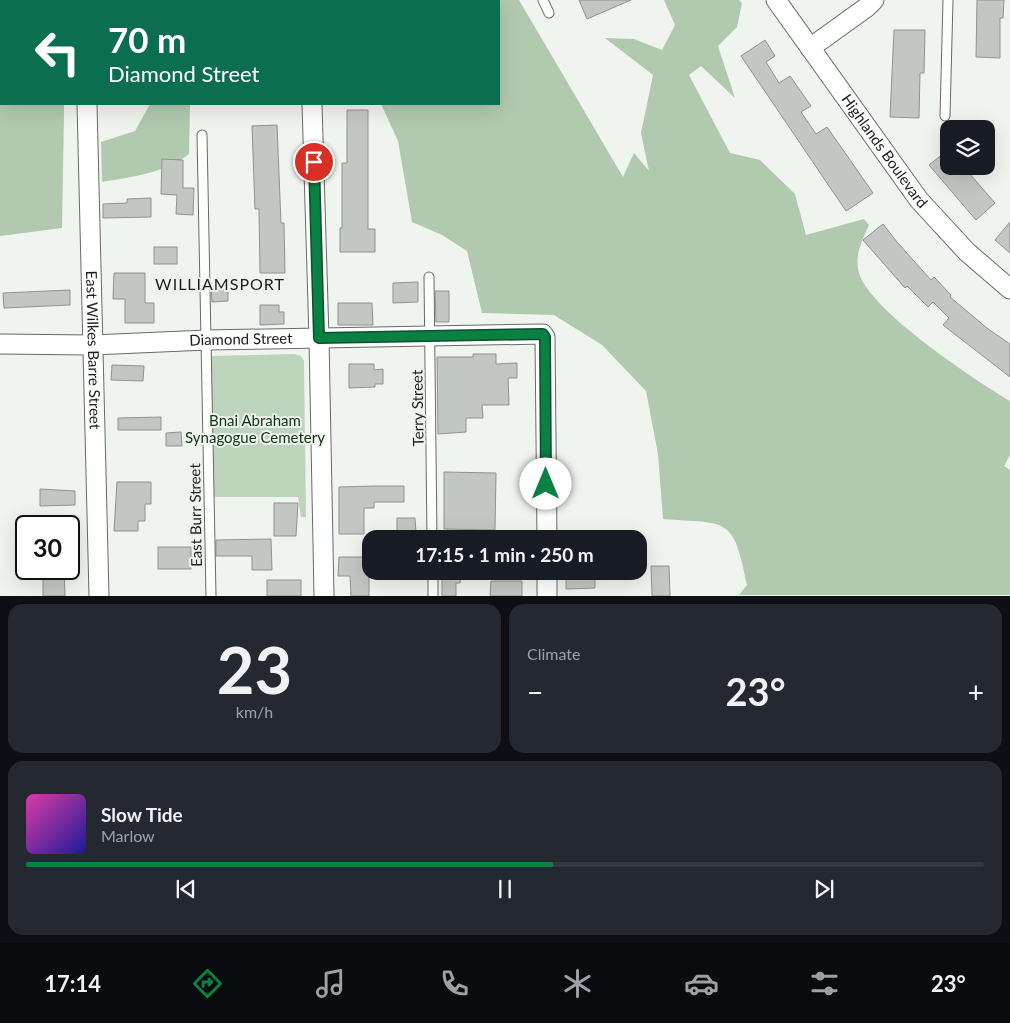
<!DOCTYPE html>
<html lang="en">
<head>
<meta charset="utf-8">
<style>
	:root { --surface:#171b24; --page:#242831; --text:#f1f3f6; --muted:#9ea1a6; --line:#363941; --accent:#0b8043 }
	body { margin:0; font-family:Lato,sans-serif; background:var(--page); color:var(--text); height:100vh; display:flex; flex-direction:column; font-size:19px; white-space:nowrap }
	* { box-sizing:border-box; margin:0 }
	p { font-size:16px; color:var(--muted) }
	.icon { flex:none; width:28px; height:28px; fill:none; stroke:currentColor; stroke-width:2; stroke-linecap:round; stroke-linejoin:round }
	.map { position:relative; height:596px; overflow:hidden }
	.details { display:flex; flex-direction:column; gap:8px; padding:8px; background:#0d0f14; flex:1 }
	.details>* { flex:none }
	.banner { position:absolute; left:0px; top:0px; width:500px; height:105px; box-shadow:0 5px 20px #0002; background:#0b6e4f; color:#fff; overflow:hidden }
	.buttons { position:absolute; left:940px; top:120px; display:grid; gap:10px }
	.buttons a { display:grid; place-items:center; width:55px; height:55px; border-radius:10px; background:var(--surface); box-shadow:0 5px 20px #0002; font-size:25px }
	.speed { position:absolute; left:15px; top:515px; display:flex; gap:10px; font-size:25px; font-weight:700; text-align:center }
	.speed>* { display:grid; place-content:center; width:65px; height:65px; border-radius:50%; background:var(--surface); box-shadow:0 5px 20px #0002; line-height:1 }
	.speed .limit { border:2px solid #111; border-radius:8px; background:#fff; color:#111 }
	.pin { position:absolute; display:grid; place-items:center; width:42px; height:42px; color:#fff; margin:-21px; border:2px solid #fff; border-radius:50%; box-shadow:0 1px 5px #0007 }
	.me { position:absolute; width:55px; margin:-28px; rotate:0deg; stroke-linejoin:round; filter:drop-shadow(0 0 4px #0008) }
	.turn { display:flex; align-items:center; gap:18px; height:105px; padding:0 25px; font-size:22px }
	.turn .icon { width:65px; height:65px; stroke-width:2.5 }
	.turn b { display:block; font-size:35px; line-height:42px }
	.big { font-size:38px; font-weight:700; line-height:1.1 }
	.details .widget { flex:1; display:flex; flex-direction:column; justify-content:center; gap:8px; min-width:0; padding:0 18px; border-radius:15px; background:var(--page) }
	.details .dial { align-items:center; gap:0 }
	.dial b { font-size:65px; line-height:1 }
	.song { display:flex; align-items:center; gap:15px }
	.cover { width:60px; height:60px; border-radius:8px; background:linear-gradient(135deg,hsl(320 70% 55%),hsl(240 70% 35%)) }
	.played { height:5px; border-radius:2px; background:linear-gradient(90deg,var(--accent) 55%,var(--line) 55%) }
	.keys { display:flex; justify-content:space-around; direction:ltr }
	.heat { display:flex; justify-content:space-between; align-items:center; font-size:28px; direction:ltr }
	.details .tiles { flex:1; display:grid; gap:8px; grid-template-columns:1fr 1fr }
	.widget:last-child { grid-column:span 2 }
	.trip { position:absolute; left:362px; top:530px; width:285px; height:50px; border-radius:15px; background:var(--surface); box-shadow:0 5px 20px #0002; font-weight:700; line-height:50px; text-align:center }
	.dock { display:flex; height:80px; justify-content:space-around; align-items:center; background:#090b0e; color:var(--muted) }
	.dock .icon { width:35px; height:35px }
	.dock .current { color:var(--accent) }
	.dock b { font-size:22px; color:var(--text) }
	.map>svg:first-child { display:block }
	.green { fill:#bdd4bc }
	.forest { fill:#b1c9af }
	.building { fill:#c3c7c3; stroke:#8f928e }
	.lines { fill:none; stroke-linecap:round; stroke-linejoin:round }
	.lane-casing { stroke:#676b67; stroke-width:11 }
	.street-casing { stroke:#676b67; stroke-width:21 }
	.lane { stroke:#fff; stroke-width:9 }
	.street { stroke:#fff; stroke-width:19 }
	.route-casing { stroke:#07532c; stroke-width:12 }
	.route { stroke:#0b8043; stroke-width:9 }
	.labels { text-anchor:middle; stroke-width:4; stroke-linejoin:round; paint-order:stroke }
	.street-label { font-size:15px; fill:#1a1c1a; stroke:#f0f4ef }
	.park-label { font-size:15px; fill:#0f330f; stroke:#f0f4ef }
	.neighbourhood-label { font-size:16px; letter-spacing:1px; fill:#1a1c1a; stroke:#f0f4ef }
</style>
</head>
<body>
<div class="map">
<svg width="1010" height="596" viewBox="0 0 1010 596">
	<rect width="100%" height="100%" fill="#f0f4ef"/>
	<path class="green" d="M294 354 301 356 304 361 306 517H301L298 497H213L209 358 211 356Z"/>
	<g class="forest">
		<path d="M0 0H114L1 1V104H64V114L62 228 0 236Z"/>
		<path d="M279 0H519L623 177 634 153 649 171 641 133 653 75 605 38 634 39 662 50 675 25 664 0H739L742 3 737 27 718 46 735 98 701 66 689 75 730 153 760 160 795 194 806 235 864 219 869 225C862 241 854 255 859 273 870 311 975 380 1010 401V455L1004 466 1010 470V595H739L747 585C733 515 728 524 663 519L658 454 646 391 602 345 554 315 482 313 467 251 442 235 412 222 398 141 381 104H499V1Z"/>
		<path d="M150 104H190L189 154C164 173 132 177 102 182L101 142 135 131Z"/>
	</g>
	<g class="building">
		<path d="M579 0H631L587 19Z"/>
		<path d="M977 0H1004L1003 18H1000V58L976 57Z"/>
		<path d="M894 30H925L924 73H920L919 118 890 117Z"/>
		<path d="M765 40 775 56 766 62 779 83 790 76 811 106 801 112 816 134 827 127 873 193 846 211 741 56Z"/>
		<path d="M347 110H368V229H375V252H340V228H342V163H347Z"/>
		<path d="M277 125 281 223H284L285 273H260L259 209H255L252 126Z"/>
		<path d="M949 149V166H963L995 203 976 220 929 165Z"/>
		<path d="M162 159 183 160V188H194L193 215 176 214 177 195 161 194Z"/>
		<path d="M151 198V217L103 218V204L127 203V199Z"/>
		<path d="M1010 222V253L995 240Z"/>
		<path d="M883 224 897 242 931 280 934 277 951 295 950 297 988 329 1010 344V377L943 325 949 318 933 302 928 307 907 286 905 288 863 240Z"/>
		<rect x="154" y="247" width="23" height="17"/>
		<path d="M114 273H145V303H154V323H125V299H113Z"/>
		<path d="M418 282V302L393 303V283Z"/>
		<path d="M211 286H228V301L212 302Z"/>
		<path d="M70 290V305L4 308 3 293Z"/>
		<path d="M435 291H449V322H436Z"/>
		<path d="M338 303H372L373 325H338Z"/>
		<path d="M260 305H279V312H284V324L260 325Z"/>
		<path d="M473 354H496V364L517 363V378H508L509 405H482L483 418H466V432L438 434 437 357H473Z"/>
		<path d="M349 364H374V370L383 369V384H375V387L349 388Z"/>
		<path d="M112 365 144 366 143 381 111 380Z"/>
		<path d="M161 417V430H118V418Z"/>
		<path d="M181 432 182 446H166V433Z"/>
		<path d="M444 472 496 473 495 530 444 529Z"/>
		<path d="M117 482H151V504H145V521H138V531H114Z"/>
		<path d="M374 486H404V502H374V508H364V534H339V487Z"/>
		<path d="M40 489 75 491V505L40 506Z"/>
		<path d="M274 503H298L296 536H274Z"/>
		<path d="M397 518H415L416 533H397Z"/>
		<path d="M271 539 272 570H252V556H216V540Z"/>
		<rect x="158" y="547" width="33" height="22"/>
		<path d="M339 557H369V596H351L350 576H338Z"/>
		<path d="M651 566H669L670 596H652Z"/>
		<path d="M43 569H64L65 596H43Z"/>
		<path d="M442 571H461L460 583H456V596H442Z"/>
		<path d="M566 571H595V588L566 589Z"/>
		<rect x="267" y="580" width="34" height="16"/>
		<path d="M491 581H522V596H490Z"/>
	</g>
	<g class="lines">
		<g class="lane-casing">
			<g id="lane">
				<path d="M543 0 549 13"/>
				<path d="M945 116 948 0"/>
				<path d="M202 135 211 596"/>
				<path d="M429 277 432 539"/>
				<path d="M433 571V596"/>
			</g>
		</g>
		<g class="street-casing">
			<g id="street">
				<path id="s1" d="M776 0 919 200 967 252 1010 289"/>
				<path d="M810 48 867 7 874 0"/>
				<path id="s2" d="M87 104 99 596"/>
				<path d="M312 104 319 338 324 596"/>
				<path id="s3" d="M0 344 92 345 207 340 543 334 545 337 547 539"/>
				<path d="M547 571V596"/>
			</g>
		</g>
		<use href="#lane" class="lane"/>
		<use href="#street" class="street"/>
	</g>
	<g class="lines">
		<g class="route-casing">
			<path id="route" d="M314 162 319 338 543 334 545 337 546 484"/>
		</g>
		<use href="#route" class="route"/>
	</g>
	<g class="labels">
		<g class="street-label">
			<text dy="5" stroke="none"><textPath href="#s1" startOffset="186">Highlands Boulevard</textPath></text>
			<text dy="5" stroke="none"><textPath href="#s3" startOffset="241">Diamond Street</textPath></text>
			<text dy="5" stroke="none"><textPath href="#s2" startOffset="246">East Wilkes Barre Street</textPath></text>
			<text transform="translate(418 408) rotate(-91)" y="5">Terry Street</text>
			<text transform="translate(196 515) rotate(-91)" y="5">East Burr Street</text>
		</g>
		<g class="park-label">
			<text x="255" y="426">Bnai Abraham<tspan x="255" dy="17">Synagogue Cemetery</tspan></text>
		</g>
		<g class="neighbourhood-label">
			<text x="220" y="290">WILLIAMSPORT</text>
		</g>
	</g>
</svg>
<div class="buttons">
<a><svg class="icon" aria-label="layers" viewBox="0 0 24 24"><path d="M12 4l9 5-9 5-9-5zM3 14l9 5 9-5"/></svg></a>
</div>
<div class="speed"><div class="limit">30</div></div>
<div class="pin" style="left:314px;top:162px;background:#d93025"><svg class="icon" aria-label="arrive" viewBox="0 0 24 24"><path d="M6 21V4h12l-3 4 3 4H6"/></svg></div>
<svg class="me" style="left:546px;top:484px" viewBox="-20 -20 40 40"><circle r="19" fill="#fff"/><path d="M0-13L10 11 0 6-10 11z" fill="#0b8043"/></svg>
<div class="trip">17:15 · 1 min · 250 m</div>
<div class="banner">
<div class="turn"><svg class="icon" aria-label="left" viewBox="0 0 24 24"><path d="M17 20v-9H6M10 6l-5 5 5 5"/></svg><div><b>70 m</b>Diamond Street</div></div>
</div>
</div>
<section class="details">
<div class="tiles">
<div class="widget dial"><b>23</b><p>km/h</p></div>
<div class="widget"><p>Climate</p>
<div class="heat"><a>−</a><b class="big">23°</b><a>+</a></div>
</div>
<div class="widget">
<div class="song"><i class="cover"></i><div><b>Slow Tide</b><p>Marlow</p></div></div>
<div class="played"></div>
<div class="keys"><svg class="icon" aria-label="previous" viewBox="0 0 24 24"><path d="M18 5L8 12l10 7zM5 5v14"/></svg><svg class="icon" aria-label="pause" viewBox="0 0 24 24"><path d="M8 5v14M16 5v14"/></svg><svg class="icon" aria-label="next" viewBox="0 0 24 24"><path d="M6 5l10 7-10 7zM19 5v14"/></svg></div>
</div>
</div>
</section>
<nav class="dock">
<b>17:14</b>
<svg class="icon current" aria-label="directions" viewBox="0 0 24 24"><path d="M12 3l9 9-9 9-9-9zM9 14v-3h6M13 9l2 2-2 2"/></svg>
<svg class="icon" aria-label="music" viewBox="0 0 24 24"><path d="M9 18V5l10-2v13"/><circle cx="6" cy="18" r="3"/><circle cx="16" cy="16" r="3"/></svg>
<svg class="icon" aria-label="phone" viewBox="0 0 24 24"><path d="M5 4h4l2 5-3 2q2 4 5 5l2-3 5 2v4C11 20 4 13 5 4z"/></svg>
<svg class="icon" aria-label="climate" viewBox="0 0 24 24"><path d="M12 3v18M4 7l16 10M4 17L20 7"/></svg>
<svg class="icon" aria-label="car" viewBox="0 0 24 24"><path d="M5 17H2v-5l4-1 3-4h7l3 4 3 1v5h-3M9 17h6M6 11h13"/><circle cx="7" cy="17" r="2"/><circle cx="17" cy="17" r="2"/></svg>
<svg class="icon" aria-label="filters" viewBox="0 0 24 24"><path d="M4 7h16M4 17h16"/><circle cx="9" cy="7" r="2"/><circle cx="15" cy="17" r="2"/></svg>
<b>23°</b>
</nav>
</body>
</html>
